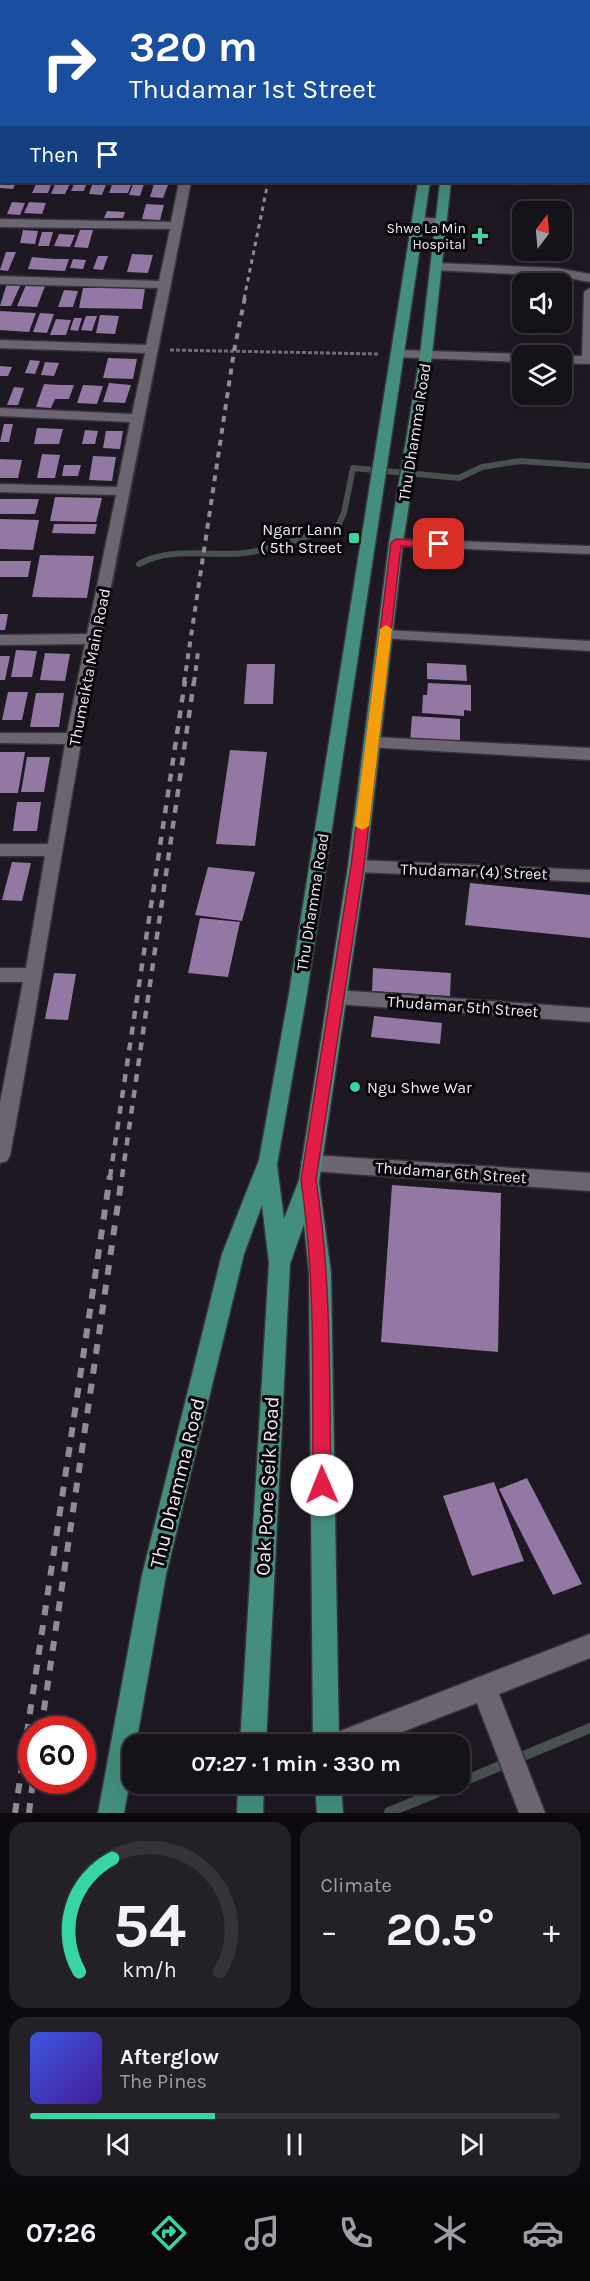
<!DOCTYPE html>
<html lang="en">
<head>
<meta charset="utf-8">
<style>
	:root { --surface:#16121a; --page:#232027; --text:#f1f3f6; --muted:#9e9ea2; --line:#353239; --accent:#37d4a6 }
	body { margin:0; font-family:Karla,sans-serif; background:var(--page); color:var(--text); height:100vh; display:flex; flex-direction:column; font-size:22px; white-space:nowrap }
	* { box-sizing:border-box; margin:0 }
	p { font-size:20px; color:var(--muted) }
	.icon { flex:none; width:33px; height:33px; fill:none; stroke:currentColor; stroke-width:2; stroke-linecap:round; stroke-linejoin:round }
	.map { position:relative; height:1813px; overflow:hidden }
	.sheet { display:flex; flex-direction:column; gap:9px; padding:9px; background:#0c0a0e; flex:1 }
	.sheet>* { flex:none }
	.guide { position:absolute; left:0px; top:0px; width:591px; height:183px; box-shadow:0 6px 24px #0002,0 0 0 2px var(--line); background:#1a4fa0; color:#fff; overflow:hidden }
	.needle { width:39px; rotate:16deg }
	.fabs { position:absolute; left:512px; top:201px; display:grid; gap:12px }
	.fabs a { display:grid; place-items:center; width:60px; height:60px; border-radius:12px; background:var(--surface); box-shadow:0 6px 24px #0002,0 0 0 2px var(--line); font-size:30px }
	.speed { position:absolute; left:18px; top:1716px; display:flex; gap:12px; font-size:30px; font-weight:700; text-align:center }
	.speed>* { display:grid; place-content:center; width:78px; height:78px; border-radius:50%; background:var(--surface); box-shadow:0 6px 24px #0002,0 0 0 2px var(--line); line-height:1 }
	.speed .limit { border:9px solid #d22; background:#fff; color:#111 }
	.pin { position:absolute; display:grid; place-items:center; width:51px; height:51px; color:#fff; margin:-26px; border-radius:12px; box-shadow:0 3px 9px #0006 }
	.me { position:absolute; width:66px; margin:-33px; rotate:359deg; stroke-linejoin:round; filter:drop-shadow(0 0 4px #0008) }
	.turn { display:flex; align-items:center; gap:21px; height:126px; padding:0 30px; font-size:27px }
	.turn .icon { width:78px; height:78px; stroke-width:2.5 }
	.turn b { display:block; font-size:42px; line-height:51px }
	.then { display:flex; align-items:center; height:57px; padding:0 30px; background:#0003; gap:12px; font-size:22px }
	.big { font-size:45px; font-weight:700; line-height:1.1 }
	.sheet .widget { flex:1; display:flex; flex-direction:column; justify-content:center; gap:9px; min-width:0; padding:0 21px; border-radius:18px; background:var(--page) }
	.sheet .dial { align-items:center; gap:0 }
	.dial svg { height:156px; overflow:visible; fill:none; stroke:var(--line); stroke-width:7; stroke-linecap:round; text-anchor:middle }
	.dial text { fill:var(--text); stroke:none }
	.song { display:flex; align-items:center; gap:18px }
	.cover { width:72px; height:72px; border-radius:9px; background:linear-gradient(135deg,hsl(230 70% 55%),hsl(260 70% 35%)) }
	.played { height:6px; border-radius:3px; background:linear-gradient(90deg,var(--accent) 35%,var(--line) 35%) }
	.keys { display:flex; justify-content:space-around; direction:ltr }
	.heat { display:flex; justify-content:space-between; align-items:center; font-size:33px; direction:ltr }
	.sheet .tiles { flex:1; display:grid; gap:9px; grid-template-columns:1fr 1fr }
	.widget:last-child { grid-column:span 2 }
	.trip { position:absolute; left:122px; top:1734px; width:348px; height:60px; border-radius:18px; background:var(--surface); box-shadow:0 6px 24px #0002,0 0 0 2px var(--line); font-weight:700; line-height:60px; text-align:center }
	.dock { display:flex; height:96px; justify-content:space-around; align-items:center; background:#09070a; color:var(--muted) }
	.dock .icon { width:42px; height:42px }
	.dock .on { color:var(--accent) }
	.dock b { font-size:27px; color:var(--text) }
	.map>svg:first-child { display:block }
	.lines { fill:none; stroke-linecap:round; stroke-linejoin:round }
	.stream-far1 { stroke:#48514f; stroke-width:6 }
	.stream { stroke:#48514f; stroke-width:10 }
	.building { fill:#9378a4 }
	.service-casing { stroke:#36323a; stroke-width:8 }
	.minor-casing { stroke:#36323a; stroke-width:3 }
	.primary-casing { stroke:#36323a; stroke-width:3 }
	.path { stroke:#716c75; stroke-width:3; stroke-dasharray:4 2; stroke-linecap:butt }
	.service { stroke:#6d6472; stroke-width:6 }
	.minor { fill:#6d6472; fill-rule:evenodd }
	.primary { fill:#438e7d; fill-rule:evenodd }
	.rail-far3 { stroke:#908b94; stroke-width:3; stroke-dasharray:4.5 4.5; stroke-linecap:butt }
	.rail-far2 { stroke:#908b94; stroke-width:4; stroke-dasharray:6 6; stroke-linecap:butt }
	.rail-far1 { stroke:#908b94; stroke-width:4.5; stroke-dasharray:8 8; stroke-linecap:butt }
	.rail { stroke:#908b94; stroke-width:6; stroke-dasharray:10 10; stroke-linecap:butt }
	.route { fill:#e11d48; stroke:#92132f; stroke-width:1.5 }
	.slow { fill:#f59e0b }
	.poi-dot { fill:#37d4a6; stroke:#070509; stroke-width:2 }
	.labels { text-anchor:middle; stroke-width:6; stroke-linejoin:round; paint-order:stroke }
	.far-poi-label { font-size:14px; fill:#eeeaf1; stroke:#070509; text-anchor:end }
	.street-label { font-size:16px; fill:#eeeaf1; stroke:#070509 }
	.poi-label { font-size:16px; fill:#eeeaf1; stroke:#070509; text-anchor:end }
	.near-street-label { font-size:20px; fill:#eeeaf1; stroke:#070509 }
</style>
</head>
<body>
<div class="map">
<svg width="590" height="1813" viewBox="0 0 590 1813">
	<rect width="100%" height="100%" fill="#1e1823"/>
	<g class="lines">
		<path class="stream-far1" d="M139 564C173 546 208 557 244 553 276 549 307 536 338 526L344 513 353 468 459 478 482 467 520 461 590 466"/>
		<g class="stream">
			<path d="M459 1783 590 1728"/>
			<path d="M389 1812 458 1784"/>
		</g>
	</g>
	<g class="building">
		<path d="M0 182H16L13 189 0 188Z"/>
		<path d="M37 182H52L48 193H32Z"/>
		<path d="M56 182H71L65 194H51Z"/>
		<path d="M75 182H87L84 191H71Z"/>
		<path d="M93 182H107L102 195 89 194Z"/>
		<path d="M113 182H132L128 193H109Z"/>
		<path d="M133 184H144L140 196 129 195Z"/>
		<path d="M154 184 168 185 163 198 150 197Z"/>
		<path d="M12 202 25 203 20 215 7 214Z"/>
		<path d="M29 202 46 203 42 214 24 213Z"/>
		<path d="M146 204 164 205 160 220 142 219Z"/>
		<path d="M107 211 125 212 123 218H104Z"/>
		<path d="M23 230 38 231 35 244 20 243Z"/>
		<path d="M80 230H93L88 248 74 247Z"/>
		<path d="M42 232H53L49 246H38Z"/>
		<path d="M59 234 75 235 70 247 54 246Z"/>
		<path d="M6 252H16L8 271 0 270Z"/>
		<path d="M132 254 153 255 148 273 127 272Z"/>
		<path d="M98 256H108L103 270 93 269Z"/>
		<path d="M32 257 54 259H69L65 271 28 269Z"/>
		<path d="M73 259 86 260 83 269 70 268Z"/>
		<path d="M7 283 21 284 11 306H0Z"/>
		<path d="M26 285 45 286 37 307 17 306Z"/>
		<path d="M83 288H145L142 309 79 308Z"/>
		<path d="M64 290 78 291 73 307H58Z"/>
		<path d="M0 311 16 312 36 313 29 332 0 330Z"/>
		<path d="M40 313 54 314 47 333 33 332Z"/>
		<path d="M100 315 119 316 115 334 96 333Z"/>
		<path d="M86 316H97L92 331 81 330Z"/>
		<path d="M74 318H82L78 331 70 330Z"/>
		<path d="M56 319 71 320 66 335H50Z"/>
		<path d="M108 358 137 359 133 379 103 378Z"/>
		<path d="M30 360 40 361 35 374 25 373Z"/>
		<path d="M45 362 59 363 54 376 41 375Z"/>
		<path d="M0 366 12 367 8 376H0Z"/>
		<path d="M109 383 131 385 125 403 103 402Z"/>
		<path d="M44 384 60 385H74L69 399H55L51 408 36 407Z"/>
		<path d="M83 385 103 386 97 404 77 403Z"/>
		<path d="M14 387 24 388 18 405H7Z"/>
		<path d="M4 424H13L9 442H0Z"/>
		<path d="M37 428 63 429 59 444H34Z"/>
		<path d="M85 430 98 431 95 444H82Z"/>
		<path d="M106 431H123L120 449 103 448Z"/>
		<path d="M42 454 60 455 55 478H37Z"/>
		<path d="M93 456 116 457 112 481 89 480Z"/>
		<path d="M0 459 22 460 18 478H0Z"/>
		<path d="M64 465H81L78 476H62Z"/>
		<path d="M55 497 102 498 96 522 50 521Z"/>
		<path d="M0 499H39L35 514H0Z"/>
		<path d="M0 519 39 520 33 550 0 549Z"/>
		<path d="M54 524H97L95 534 52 533Z"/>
		<path d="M40 555 94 556 87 598 32 597Z"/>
		<path d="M0 561H31L28 577H0Z"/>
		<path d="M0 614H8L5 630H0Z"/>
		<path d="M16 650 37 651 32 677H11Z"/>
		<path d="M45 653 70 654 65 681 40 680Z"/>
		<path d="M0 656H10L5 680H0Z"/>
		<path d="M427 663 466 665 467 681 427 679Z"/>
		<path d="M247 664H275L273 704H244Z"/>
		<path d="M428 683 471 685V711L464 710V716L422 713 423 695H427Z"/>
		<path d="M8 692H28L22 720H2Z"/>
		<path d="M36 693H64L59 727H30Z"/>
		<path d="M412 716 460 719V744L410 742Z"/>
		<path d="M230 750 267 752 255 846 216 844Z"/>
		<path d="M0 752H25L18 793H0Z"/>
		<path d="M27 757H50L44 792H21Z"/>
		<path d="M17 802H41L37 831H13Z"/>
		<path d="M12 862 31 863 22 901 2 900Z"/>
		<path d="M208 867 255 872 242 921 195 915Z"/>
		<path d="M470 883 590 895V938L465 925Z"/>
		<path d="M200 918 240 922 228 977 188 973Z"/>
		<path d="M373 968 451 973 450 996 372 991Z"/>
		<path d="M54 973 76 974 68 1020 45 1019Z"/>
		<path d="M374 1016 442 1023 440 1044 371 1037Z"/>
		<path d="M392 1185 501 1193 498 1352 381 1342Z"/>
		<path d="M527 1478 582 1584 553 1595 499 1489Z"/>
		<path d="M494 1482 524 1561 472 1576 443 1496Z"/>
	</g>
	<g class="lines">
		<g class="service-casing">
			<path id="service" d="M0 82 2 77"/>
		</g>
		<g class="minor-casing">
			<g id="minor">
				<rect x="214" y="0" width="10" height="2"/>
				<rect x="568" y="0" width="10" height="2"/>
				<rect x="0" y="10" width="2" height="6"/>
				<rect x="0" y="47" width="2" height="6"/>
				<rect x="0" y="119" width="2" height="7"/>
				<rect x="0" y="168" width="2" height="7"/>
				<path d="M179 182H191C155 366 117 551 82 738 57 876 36 1016 10 1155L7 1161 0 1163V1103L23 982H0V968H26L45 856H0V844H48L65 744 0 743V733H67L85 644 0 645V635L87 634 116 495 0 492V484L117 487 130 422 0 416V408L132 414 145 353 0 348V340L146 345 158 288 0 284V276L159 281 170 229 0 227V219L171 222Z"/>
				<path d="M419 217 441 219 447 222 441 225 415 222V218Z"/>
				<path d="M436 263 557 268 590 274V282L557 276 432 270V264Z"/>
				<path d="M590 288V364L561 363 559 356H582L584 292Z"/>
				<path d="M398 350 522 354 527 356H522V362L393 357 392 354Z"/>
				<path d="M396 539 590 546V554L391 546 389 543 391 540Z"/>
				<path d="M386 630 590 641V651L381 638 378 635 381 632Z"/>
				<path d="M372 737 590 748V760L366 747 364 743 366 739Z"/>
				<path d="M357 860 590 870V882L357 872 351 870 348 866 351 862Z"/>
				<path d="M336 990 590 1008V1022L336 1004 329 1002 327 997 329 992Z"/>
				<path d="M311 1155 590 1173V1191L311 1171 304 1169 301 1163 304 1157Z"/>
				<path d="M590 1634V1658L499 1694 545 1813H519L477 1703 371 1744H326L330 1735Z"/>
			</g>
		</g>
		<g class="primary-casing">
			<g id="primary">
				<rect x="440" y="0" width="10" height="2"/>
				<rect x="459" y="0" width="10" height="2"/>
				<path d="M418 182H430L307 993 277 1165 284 1219 299 1180 348 866 389 543 420 355 440 182H451L432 355 403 543 366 866 319 1182 331 1273 339 1744H313L309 1273 304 1224 290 1264 266 1744H240L269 1263 262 1205 244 1254 166 1575 136 1744H132V1769L124 1813H98L142 1575 222 1254 259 1160 289 993Z"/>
				<path d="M238 1784H264L263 1813H237Z"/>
				<path d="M315 1784H341L343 1813H317Z"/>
			</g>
		</g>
		<path class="path" d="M170 350 379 354"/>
		<use href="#service" class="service"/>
		<use href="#minor" class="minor"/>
		<use href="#primary" class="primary"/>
		<path class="rail-far3" d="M244 299 268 182"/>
		<g class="rail-far2">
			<path d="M184 683 234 351 245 297"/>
			<path d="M194 683 198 652"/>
		</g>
		<g class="rail-far1">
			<path d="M110 1177 185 681"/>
			<path d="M122 1177 194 681"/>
		</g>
		<g class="rail">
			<path d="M41 1730 122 1176"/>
			<path d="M15 1813 110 1176"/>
			<path d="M29 1813 33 1780"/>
		</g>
	</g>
	<path class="route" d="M396 539 439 541 445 544 439 548 401 546 364 866 316 1180C332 1281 329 1383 331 1485L329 1491 322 1494 316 1491 313 1485C312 1384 316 1281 301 1180L351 866 391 543Z"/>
	<path class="slow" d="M386 625 392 629 369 826 362 830 355 826 380 629Z"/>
	<g class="poi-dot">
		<path d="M477 227h6v6h6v6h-6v6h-6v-6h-6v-6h6z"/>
		<rect x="348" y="532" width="12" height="12" rx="3"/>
		<circle cx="355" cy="1087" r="6"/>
	</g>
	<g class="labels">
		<g class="far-poi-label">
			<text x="466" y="233">Shwe La Min<tspan x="466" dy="16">Hospital</tspan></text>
		</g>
		<g class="street-label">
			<text transform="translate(414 432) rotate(-81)" y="6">Thu Dhamma Road</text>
			<text transform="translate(89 667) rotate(-79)" y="6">Thumeikta Main Road</text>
			<text transform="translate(474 871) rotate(2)" y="6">Thudamar (4) Street</text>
			<text transform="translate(312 902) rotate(-81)" y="6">Thu Dhamma Road</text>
			<text transform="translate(463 1006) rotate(4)" y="6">Thudamar 5th Street</text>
			<text transform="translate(451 1172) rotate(4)" y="6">Thudamar 6th Street</text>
		</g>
		<g class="poi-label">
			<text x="342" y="535">Ngarr Lann<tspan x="342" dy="18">( 5th Street</tspan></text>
			<text x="367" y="1093" text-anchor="start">Ngu Shwe War</text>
		</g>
		<g class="near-street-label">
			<text transform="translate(177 1483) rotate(-76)" y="7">Thu Dhamma Road</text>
			<text transform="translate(267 1486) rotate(-87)" y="7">Oak Pone Seik Road</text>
		</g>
	</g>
</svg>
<div class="fabs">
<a><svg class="needle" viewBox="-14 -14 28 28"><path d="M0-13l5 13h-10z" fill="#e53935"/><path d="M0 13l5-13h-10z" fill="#9e9ea2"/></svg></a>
<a><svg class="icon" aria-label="sound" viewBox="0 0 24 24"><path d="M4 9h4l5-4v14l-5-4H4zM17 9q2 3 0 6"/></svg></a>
<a><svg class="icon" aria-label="layers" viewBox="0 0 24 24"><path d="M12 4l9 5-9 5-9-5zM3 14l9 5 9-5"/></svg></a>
</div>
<div class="speed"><div class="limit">60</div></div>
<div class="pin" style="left:439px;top:544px;background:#d93025"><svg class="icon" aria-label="arrive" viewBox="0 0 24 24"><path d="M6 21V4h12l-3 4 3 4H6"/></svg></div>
<svg class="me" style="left:322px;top:1485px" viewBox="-20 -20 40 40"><circle r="19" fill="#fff"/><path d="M0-13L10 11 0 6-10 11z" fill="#e11d48"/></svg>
<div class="trip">07:27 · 1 min · 330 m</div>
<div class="guide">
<div class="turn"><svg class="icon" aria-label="right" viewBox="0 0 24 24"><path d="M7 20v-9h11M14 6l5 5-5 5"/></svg><div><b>320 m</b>Thudamar 1st Street</div></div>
<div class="then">Then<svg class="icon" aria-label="arrive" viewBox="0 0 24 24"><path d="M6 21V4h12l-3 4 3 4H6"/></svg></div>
</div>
</div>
<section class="sheet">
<div class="tiles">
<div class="widget dial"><svg viewBox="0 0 100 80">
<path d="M14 69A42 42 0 1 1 86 69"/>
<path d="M14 69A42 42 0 0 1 31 11" stroke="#37d4a6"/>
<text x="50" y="56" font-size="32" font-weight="700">54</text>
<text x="50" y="72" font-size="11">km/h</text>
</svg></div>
<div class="widget"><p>Climate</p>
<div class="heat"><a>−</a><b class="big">20.5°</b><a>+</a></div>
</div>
<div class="widget">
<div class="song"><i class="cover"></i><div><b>Afterglow</b><p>The Pines</p></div></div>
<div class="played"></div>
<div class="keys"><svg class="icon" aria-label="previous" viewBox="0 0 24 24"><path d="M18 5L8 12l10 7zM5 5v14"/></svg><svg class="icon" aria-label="pause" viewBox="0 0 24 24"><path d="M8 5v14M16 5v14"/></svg><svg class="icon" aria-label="next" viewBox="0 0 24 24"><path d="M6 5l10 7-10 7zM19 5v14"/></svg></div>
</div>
</div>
</section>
<nav class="dock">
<b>07:26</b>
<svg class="icon on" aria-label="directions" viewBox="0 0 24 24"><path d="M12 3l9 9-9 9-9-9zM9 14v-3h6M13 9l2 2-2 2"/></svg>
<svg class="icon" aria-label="music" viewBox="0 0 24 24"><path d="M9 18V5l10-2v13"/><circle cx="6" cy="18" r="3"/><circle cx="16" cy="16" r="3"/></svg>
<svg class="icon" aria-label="phone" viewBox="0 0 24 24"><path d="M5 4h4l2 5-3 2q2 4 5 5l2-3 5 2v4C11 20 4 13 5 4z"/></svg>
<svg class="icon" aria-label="climate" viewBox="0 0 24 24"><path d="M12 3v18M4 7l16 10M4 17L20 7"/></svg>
<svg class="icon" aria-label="car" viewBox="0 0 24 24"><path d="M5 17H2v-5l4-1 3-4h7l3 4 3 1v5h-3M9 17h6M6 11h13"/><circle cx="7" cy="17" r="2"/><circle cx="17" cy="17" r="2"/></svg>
</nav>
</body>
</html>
